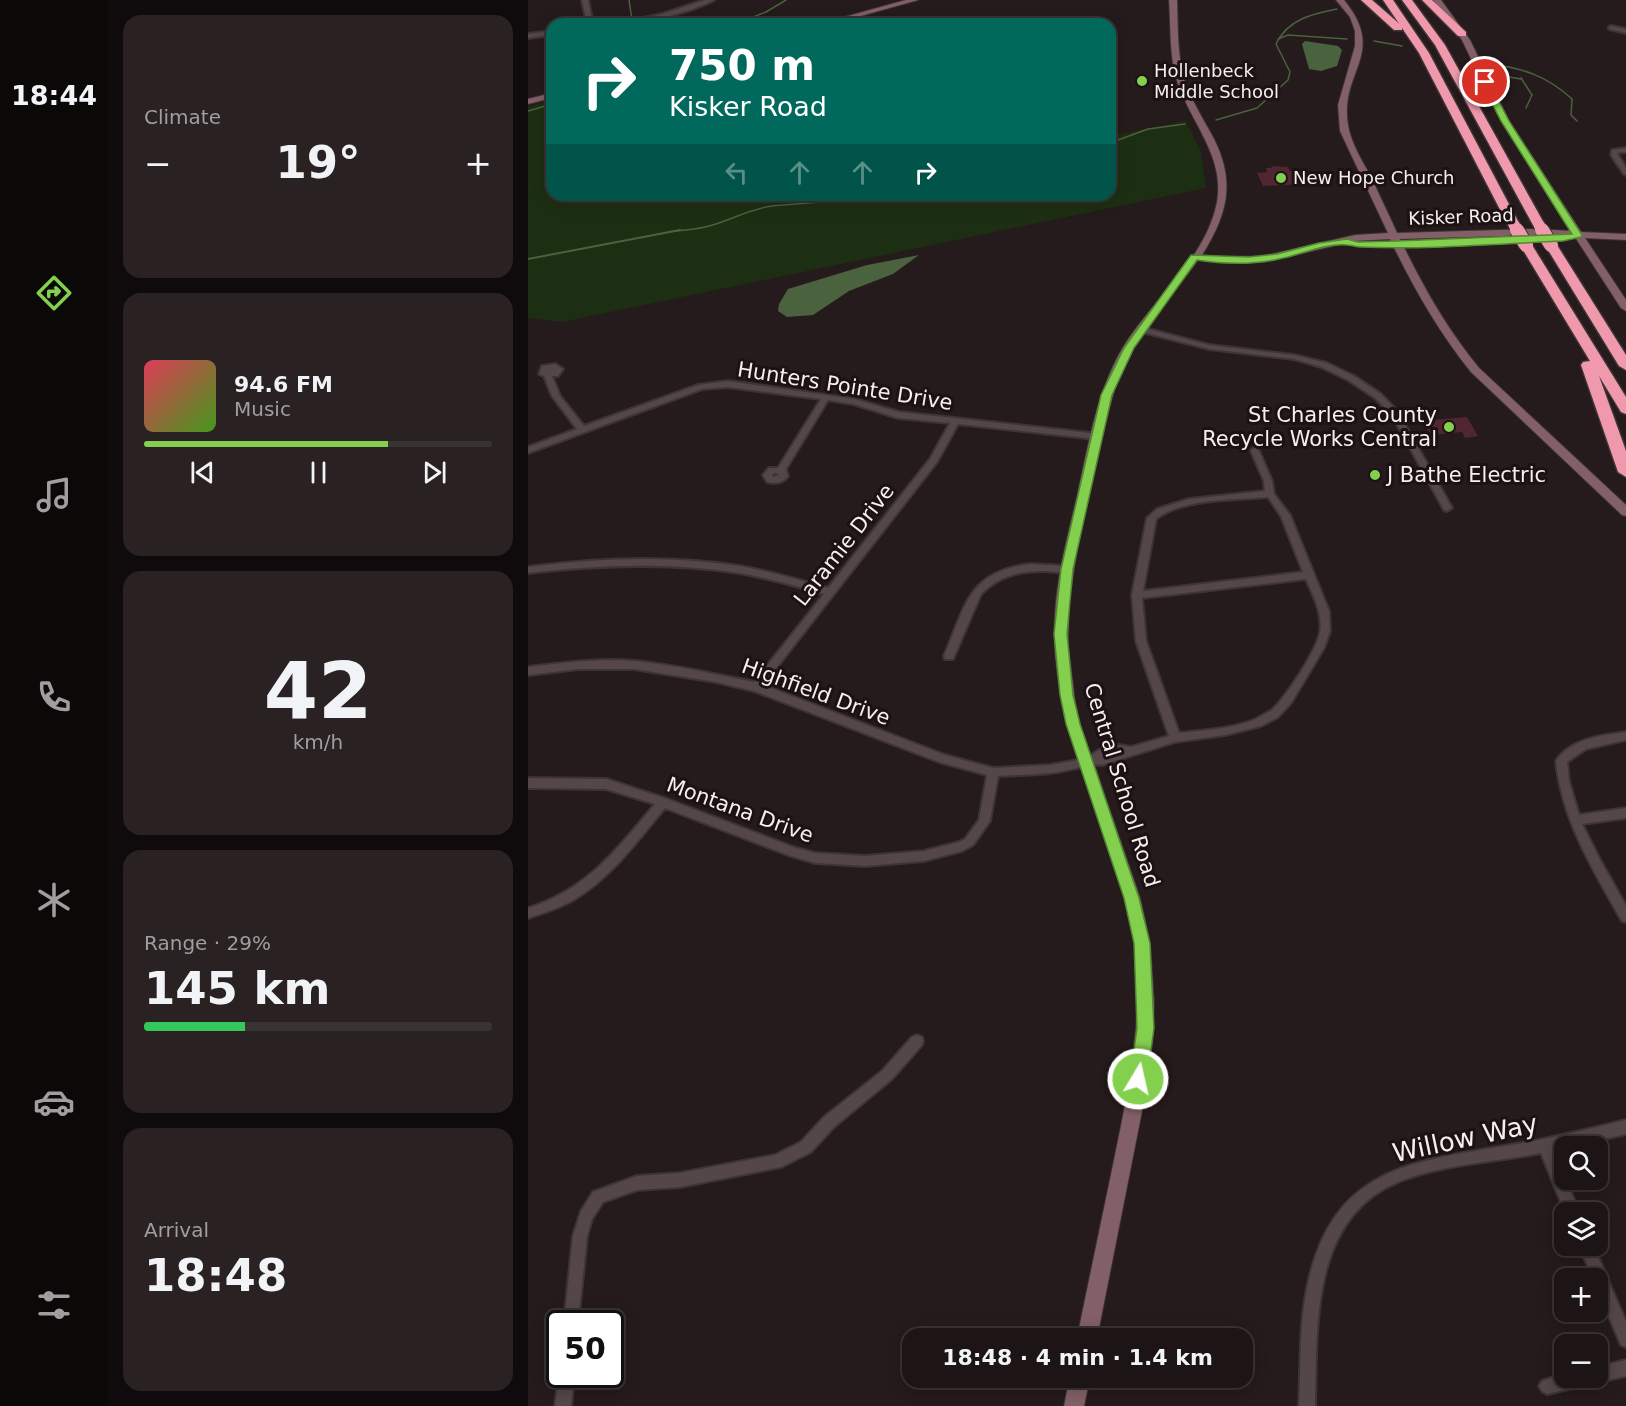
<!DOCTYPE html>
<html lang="en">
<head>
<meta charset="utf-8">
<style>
	:root { --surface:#1c1415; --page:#292122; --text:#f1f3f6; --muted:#a09ea0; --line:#3a3334; --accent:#83d04e }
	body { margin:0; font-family:"DejaVu Sans",sans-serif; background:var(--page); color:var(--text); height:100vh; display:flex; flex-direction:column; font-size:22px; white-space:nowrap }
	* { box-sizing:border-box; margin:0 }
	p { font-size:20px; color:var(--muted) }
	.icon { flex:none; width:33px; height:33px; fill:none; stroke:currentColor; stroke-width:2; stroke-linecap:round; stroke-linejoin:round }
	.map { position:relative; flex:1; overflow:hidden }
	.drawer { display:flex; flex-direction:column; gap:15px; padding:15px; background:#0f0b0c; width:420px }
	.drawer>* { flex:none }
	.hud { position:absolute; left:18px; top:18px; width:570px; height:183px; border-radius:18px; box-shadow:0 3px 15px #0003,0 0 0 2px var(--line); background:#00695c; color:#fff; overflow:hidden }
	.buttons { position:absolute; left:1026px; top:1136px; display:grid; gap:12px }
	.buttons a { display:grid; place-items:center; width:54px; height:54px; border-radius:12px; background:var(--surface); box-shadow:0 3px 15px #0003,0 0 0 2px var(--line); font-size:30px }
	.speed { position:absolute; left:18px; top:1310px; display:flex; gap:12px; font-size:30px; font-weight:700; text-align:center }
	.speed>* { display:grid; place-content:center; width:78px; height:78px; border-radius:50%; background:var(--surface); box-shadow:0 3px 15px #0003,0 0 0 2px var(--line); line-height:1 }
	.speed .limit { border:3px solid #111; border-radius:9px; background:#fff; color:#111 }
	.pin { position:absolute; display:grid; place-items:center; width:51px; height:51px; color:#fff; margin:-26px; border:3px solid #fff; border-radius:50%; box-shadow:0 2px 6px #0007 }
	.me { position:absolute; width:66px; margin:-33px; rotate:9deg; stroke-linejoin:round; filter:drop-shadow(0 0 4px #0008) }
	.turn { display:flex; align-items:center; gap:21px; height:126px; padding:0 24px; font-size:27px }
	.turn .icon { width:78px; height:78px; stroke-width:2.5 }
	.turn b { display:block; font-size:42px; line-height:51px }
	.lanes { display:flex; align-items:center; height:57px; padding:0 24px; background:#0003; justify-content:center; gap:30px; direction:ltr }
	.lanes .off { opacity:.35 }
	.big { font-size:45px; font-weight:600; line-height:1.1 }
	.drawer .widget { flex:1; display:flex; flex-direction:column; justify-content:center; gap:9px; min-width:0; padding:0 21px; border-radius:18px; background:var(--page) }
	.drawer .dial { align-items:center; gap:0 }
	.dial b { font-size:78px; line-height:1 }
	.song { display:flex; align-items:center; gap:18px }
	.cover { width:72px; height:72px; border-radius:9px; background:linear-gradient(135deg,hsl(350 70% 55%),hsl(100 70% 35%)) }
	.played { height:6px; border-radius:3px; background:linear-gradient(90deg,var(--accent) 70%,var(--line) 70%) }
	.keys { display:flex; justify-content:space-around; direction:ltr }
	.heat { display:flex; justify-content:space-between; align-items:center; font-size:33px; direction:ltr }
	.charge { height:9px; border-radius:4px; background:linear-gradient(90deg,#34c759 29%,var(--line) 0) }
	.trip { position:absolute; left:374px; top:1328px; width:351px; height:60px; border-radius:18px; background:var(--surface); box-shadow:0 3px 15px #0003,0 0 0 2px var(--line); font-weight:600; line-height:60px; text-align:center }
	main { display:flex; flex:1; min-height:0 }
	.dock { display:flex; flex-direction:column; width:108px; justify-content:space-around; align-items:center; background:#0b0808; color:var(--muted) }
	.dock .icon { width:42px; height:42px }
	.dock .selected { color:var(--accent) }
	.dock b { font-size:27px; color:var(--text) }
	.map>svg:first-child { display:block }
	.green { fill:#1d2f12 }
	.water { fill:#4b623e }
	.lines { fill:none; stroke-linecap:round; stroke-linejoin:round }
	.stream-far1 { stroke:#4b623e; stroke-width:1.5 }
	.stream { stroke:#4b623e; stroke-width:2 }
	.building { fill:#502731 }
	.minor-casing { stroke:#3d3435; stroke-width:4 }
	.secondary-casing { stroke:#3d3435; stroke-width:2 }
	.motorway-casing { stroke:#3d3435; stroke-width:3 }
	.minor { fill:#544649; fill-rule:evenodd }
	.secondary { fill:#835f67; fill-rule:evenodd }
	.motorway { fill:#f099ac; fill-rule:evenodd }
	.motorway-bridge-far1-casing { stroke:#3d3435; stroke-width:13; stroke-linecap:butt }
	.motorway-bridge-casing { stroke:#3d3435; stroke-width:16; stroke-linecap:butt }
	.motorway-bridge-far1 { stroke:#f099ac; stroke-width:11 }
	.motorway-bridge { stroke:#f099ac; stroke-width:14 }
	.route { fill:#83d04e; stroke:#558733; stroke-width:1.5 }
	.poi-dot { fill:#83d04e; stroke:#1c1113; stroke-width:2 }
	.labels { text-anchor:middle; stroke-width:6; stroke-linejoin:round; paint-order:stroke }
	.far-poi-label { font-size:18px; fill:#f7eeef; stroke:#1c1113; text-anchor:start }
	.far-street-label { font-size:18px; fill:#f7eeef; stroke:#1c1113 }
	.street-label { font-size:21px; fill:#f7eeef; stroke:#1c1113 }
	.poi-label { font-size:21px; fill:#f7eeef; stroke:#1c1113; text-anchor:end }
	.near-street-label { font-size:26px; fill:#f7eeef; stroke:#1c1113 }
</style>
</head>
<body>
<main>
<nav class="dock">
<b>18:44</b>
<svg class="icon selected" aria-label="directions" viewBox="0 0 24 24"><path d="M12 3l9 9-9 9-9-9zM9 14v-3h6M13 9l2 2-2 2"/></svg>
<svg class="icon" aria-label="music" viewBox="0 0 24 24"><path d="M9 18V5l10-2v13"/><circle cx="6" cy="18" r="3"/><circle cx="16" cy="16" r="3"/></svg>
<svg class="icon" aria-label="phone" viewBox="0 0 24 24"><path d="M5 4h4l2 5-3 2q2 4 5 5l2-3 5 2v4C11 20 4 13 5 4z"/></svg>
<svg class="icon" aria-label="climate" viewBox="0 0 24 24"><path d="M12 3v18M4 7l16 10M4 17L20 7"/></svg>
<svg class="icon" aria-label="car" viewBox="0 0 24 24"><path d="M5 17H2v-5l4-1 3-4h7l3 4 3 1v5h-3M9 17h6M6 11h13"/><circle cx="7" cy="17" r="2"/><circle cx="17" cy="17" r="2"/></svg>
<svg class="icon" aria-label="filters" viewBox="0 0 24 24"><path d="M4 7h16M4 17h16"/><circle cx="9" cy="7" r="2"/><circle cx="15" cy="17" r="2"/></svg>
</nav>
<section class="drawer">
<div class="widget"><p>Climate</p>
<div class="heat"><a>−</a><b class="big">19°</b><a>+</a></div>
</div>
<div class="widget">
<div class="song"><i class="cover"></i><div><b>94.6 FM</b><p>Music</p></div></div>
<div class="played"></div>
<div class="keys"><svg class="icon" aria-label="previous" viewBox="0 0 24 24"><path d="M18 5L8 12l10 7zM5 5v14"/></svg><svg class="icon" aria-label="pause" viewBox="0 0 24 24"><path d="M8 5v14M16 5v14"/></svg><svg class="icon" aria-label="next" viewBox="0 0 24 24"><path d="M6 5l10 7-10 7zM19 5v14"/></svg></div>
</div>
<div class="widget dial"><b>42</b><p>km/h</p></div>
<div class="widget"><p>Range · 29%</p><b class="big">145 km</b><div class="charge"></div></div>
<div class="widget"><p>Arrival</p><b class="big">18:48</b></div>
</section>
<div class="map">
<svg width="1098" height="1406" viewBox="0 0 1098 1406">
	<rect width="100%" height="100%" fill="#251a1c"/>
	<path class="green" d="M24 100V195H582V136L658 121 673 152 678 188 34 322 0 318V107Z"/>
	<g class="water">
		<path d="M777 41 810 46 814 50 809 66 793 71 781 69 774 44Z"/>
		<path d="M391 255 365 274 321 291 285 315 259 317 250 311 251 304 260 289 339 265Z"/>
	</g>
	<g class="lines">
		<g class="stream-far1">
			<path d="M101 0 104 20"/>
			<path d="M207 24 238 12 258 0"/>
			<path d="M750 39 760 35 819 39"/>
			<path d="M846 41 874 46"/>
			<path d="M962 64C995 68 1019 76 1044 99L1043 115 1049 121"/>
			<path d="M981 77 993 79"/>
			<path d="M993 78 1004 95 998 108"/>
			<path d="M0 111 24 104"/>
			<path d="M688 120 729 108 760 80 762 72 748 44C760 19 784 14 809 9"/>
			<path d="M582 143 620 129 657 124"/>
			<path d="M140 232C152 230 165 230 177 227 200 222 220 209 244 206 269 203 293 205 317 195"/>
		</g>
		<path class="stream" d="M0 259 152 230"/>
	</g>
	<g class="building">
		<path d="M743 166 760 167 762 171H771L776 184 735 186 729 173 739 172 738 168H744Z"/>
		<path d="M939 417 950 436 937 438 934 432 903 435 895 421Z"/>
	</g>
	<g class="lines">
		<g class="minor-casing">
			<g id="minor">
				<path d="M54 0H60L65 24H59Z"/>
				<path d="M177 0H186C162 13 114 24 87 24L134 14Z"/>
				<path d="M1083 26 1098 29V33L1081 29V27Z"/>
				<path d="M24 31V35L0 38V34Z"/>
				<path d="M1098 148V152L1089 153 1098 168V175L1096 174 1083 155 1084 150Z"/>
				<path d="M610 327H613L681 345 766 355 799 363 826 376 853 394 870 412 924 508 919 511 916 510 864 415 847 398 820 380 793 367 766 359 681 349 610 331Z"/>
				<path d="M27 364 35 369 30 376H24L32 396 56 426 170 385 200 381 326 399 371 412 571 434V438L568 439 430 424 409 462 235 685 417 755 465 768 522 765 556 759 578 746 591 745 603 747 641 736 608 641 604 595 619 518 629 509 661 499 737 491 736 481 723 451 724 449 727 448 731 451 744 481 746 494 762 515 801 611 802 631 796 648 763 703 750 717 733 726 697 735 647 742 574 765C565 763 535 772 523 773 505 775 487 775 470 776L462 821 445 845 434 851 396 861 337 866 287 863 260 855 137 808C110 840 84 877 47 899 32 908 16 913 0 918V908C60 889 88 850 127 804L78 789 0 788V778L78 779 139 799 265 847 287 853 337 856 396 851 431 842 437 839 451 820 459 775 411 762 226 691 188 682 106 669H51L0 675V667C35 663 71 658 107 661 146 665 187 674 226 682L296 594C268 586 240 578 211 573 141 562 70 565 0 573V567C70 558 141 555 211 566 241 571 271 580 300 588L402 459 422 423 370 418 325 404 300 400 258 469 260 476C255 483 247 484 239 482L235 475 241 468H250L293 399 200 387 174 389 0 453V447L49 429 24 396 16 376 11 374 14 366ZM246 473 251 474V475L245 477 244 475ZM740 497 753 516 775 572 615 591 628 519C655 498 707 500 740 497ZM778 579C785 595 795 613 792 632 789 650 758 697 744 710 739 713 733 716 728 719 704 729 676 730 651 733L618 641 614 598Z"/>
				<path d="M502 564 539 566 544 569C537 575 525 571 516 571 491 571 471 576 453 594L425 659H417L416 656C438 606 439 572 502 564Z"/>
				<path d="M1098 732V740L1058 749 1039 762 1041 781 1051 815 1098 808V818L1054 824 1071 858 1098 906V922L1094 921C1065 870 1034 820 1028 761 1042 739 1074 735 1098 732Z"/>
				<path d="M389 1035 394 1037 395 1041 394 1045 364 1079 306 1127 283 1152 253 1167 152 1187 109 1190 75 1202 64 1219 59 1236 50 1323H36L45 1236 53 1211 65 1192 109 1176 152 1173 247 1155 273 1142 296 1117 354 1071 384 1037Z"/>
				<path d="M1098 1120V1134L1045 1146H1036V1148L1026 1150 1051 1212H1037L1013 1153C967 1162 913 1164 870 1182 782 1219 789 1327 787 1406H771C773 1364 771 1320 781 1279 808 1166 885 1162 982 1145 1021 1139 1060 1129 1098 1120Z"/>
				<path d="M1051 1245H1065L1098 1322V1347L1093 1345 1070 1290V1278H1065Z"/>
				<path d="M1098 1360V1376L1070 1382 1064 1378 1062 1382 1057 1385 1019 1394 1014 1391 1011 1386 1014 1381 1036 1374V1377H1070V1367Z"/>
				<path d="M32 1371V1374H46L43 1406H27Z"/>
			</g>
		</g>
		<g class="secondary-casing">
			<g id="secondary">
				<path d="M378 0H390L304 24H291Z"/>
				<path d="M641 0H649C650 27 649 56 657 82 664 102 676 120 686 139 708 183 699 215 674 255L694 257 735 256 827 235 860 233 812 131 810 105 827 46V31L822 17 808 0H816C860 54 811 71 820 125 823 144 835 162 844 179 852 197 861 215 869 233L1007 229 1044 231 973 121 934 40 905 0H913L942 40 981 121 1053 232 1098 234V240L1057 238 1098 300V311L1093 308 1047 237 1007 235 872 239C894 285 918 328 951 368L1098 505V516L1094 515 943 372C910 331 885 287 862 239L827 241 735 262 694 263 670 260 615 332 605 348 588 384 572 441 549 550 541 600 540 645 547 702 552 724 612 898 622 943 626 1004 624 1044 614 1111 569 1338H549C561 1280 573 1223 585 1165 600 1092 617 1017 606 942 589 829 520 734 527 615 529 575 540 536 549 497 560 447 568 394 594 349 623 300 678 260 689 202 697 157 664 124 650 84 641 57 643 28 641 0Z"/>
				<path d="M24 93V98L0 104V99Z"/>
				<path d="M542 1377H562L556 1406H536Z"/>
			</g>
		</g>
		<g class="motorway-casing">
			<g id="motorway">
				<path d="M833 0H844L874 26V30H866Z"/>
				<path d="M855 0H865L901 53 992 225 990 228 986 229 980 225 891 53Z"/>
				<path d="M874 0H884L917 45 1017 225 1015 228 1011 229 1005 225 907 45Z"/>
				<path d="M894 0H904L938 32V36H930Z"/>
				<path d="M998 241 1004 245 1098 397V414L1093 412 1071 376 1098 451V477L1090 472 1053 365 1055 362 1062 361 992 245Z"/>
				<path d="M1023 241 1029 245 1098 355V370L1091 366 1017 245Z"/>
			</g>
		</g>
		<use href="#minor" class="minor"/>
		<use href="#secondary" class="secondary"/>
		<use href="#motorway" class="motorway"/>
		<g class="motorway-bridge-far1-casing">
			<g id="motorway-bridge-far1">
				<path d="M986 225 990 232"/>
				<path d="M1011 225 1015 232"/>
			</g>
		</g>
		<g class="motorway-bridge-casing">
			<g id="motorway-bridge">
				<path d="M989 230 998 245"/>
				<path d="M1014 230 1023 245"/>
			</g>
		</g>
		<use href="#motorway-bridge-far1" class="motorway-bridge-far1"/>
		<use href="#motorway-bridge" class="motorway-bridge"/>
	</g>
	<path class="route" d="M957 80 961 82 981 121 1054 235 1053 237 1035 241C968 244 899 250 832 247 828 247 823 245 819 245 796 243 773 255 751 259 724 265 696 264 669 260L606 348 584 395 545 569 539 634 545 695 552 724 611 898 622 943 626 1028 619 1079 616 1085 610 1087 604 1085 602 1079 609 1028 606 943 596 898 538 724 532 695 526 634 533 569 573 395 596 348 663 255 721 257 749 254 791 243 819 239 830 242 869 241 1044 234 973 121 953 82Z"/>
	<g class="poi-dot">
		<circle cx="614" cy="81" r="6"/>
		<circle cx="753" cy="178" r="6"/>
		<circle cx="921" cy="427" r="6"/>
		<circle cx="847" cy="475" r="6"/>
	</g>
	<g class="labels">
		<g class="far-poi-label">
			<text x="626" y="77">Hollenbeck<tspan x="626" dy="21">Middle School</tspan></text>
			<text x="765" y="184">New Hope Church</text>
		</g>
		<g class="far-street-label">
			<text transform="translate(933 217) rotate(-2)" y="6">Kisker Road</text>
		</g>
		<g class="street-label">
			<text transform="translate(317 386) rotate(9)" y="7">Hunters Pointe Drive</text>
			<text transform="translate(316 545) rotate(-52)" y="7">Laramie Drive</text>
			<text transform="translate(288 692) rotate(20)" y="7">Highfield Drive</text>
			<text transform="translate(594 785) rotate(73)" y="7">Central School Road</text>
			<text transform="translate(212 810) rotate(20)" y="7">Montana Drive</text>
		</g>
		<g class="poi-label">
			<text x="909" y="422">St Charles County<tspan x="909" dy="24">Recycle Works Central</tspan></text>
			<text x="859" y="482" text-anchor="start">J Bathe Electric</text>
		</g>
		<g class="near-street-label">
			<text transform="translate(937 1138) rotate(-12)" y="9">Willow Way</text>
		</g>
	</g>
</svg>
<div class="buttons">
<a><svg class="icon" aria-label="search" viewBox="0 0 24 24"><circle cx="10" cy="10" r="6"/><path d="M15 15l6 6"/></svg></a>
<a><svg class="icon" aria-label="layers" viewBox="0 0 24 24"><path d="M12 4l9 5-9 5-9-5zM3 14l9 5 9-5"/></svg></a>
<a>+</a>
<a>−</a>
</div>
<div class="speed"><div class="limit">50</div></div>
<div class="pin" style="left:957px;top:82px;background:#d93025"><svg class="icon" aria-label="arrive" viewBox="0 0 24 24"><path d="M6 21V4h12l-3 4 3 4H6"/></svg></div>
<svg class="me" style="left:610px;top:1079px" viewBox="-20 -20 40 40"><circle r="17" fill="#83d04e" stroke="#fff" stroke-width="3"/><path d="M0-11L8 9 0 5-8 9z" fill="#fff"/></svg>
<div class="trip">18:48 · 4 min · 1.4 km</div>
<div class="hud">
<div class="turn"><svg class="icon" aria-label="right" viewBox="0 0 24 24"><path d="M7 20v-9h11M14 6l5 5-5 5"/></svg><div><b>750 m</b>Kisker Road</div></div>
<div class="lanes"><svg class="icon off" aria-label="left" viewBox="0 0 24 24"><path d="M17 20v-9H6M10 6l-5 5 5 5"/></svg><svg class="icon off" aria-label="ahead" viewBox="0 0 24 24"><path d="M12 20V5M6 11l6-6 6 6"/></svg><svg class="icon off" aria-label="ahead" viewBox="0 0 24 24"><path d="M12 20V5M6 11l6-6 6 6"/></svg><svg class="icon" aria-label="right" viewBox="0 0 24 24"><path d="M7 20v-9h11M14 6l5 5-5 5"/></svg></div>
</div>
</div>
</main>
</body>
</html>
